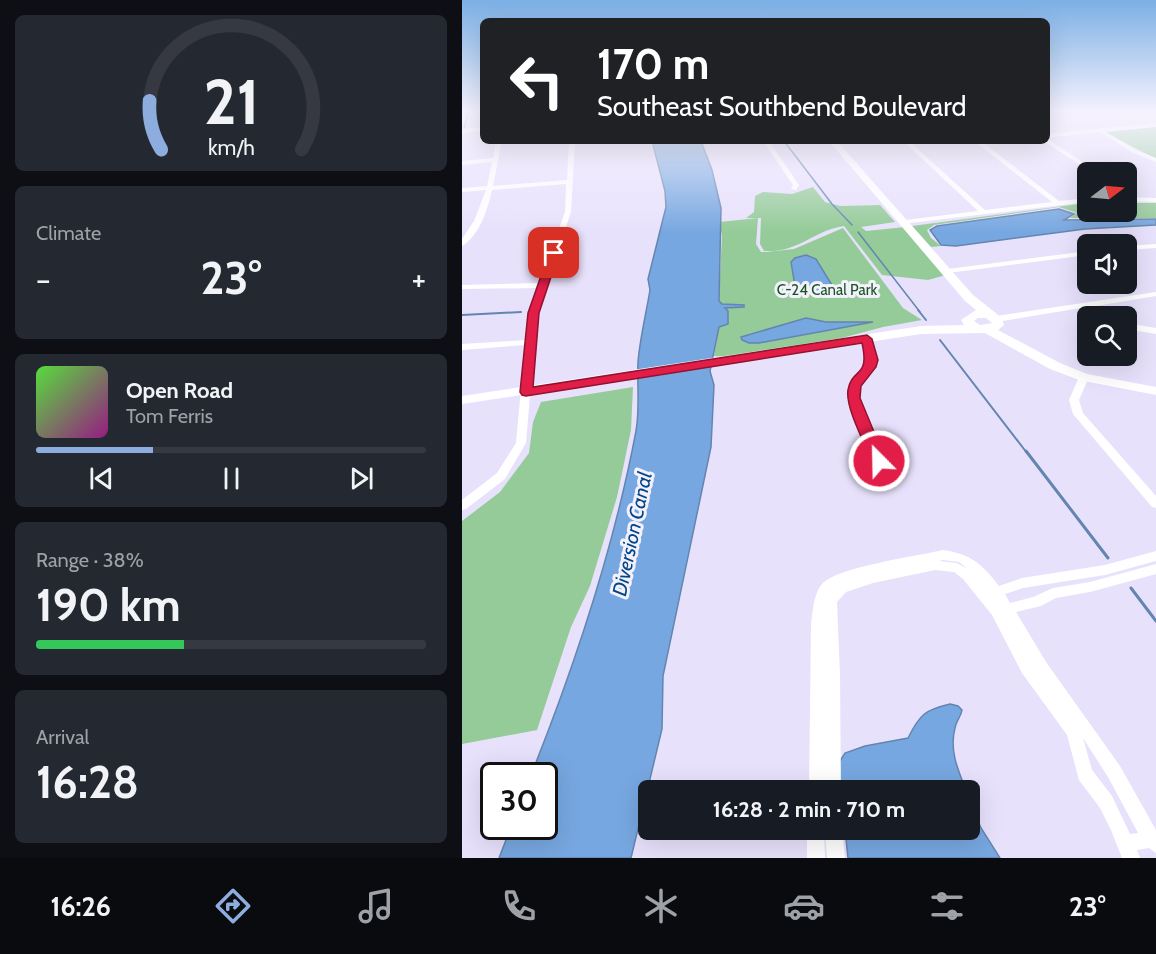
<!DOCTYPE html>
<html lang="en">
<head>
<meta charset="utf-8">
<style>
	:root { --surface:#171b24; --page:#242831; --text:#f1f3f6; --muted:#9ea1a6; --line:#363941; --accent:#8daddf }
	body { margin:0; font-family:Cabin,sans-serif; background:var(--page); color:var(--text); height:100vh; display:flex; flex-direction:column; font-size:22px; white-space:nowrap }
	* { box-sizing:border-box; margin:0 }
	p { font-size:20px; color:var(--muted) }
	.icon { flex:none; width:33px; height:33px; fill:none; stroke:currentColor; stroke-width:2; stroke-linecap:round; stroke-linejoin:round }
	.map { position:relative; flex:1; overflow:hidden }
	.drawer { display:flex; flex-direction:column; gap:15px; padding:15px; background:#0d0f14; width:462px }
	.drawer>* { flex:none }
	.banner { position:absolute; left:18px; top:18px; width:570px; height:126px; border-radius:9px; box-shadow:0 6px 24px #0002; background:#202124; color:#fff; overflow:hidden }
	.needle { width:39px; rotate:74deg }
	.fabs { position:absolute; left:615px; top:162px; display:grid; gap:12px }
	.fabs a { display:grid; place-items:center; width:60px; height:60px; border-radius:9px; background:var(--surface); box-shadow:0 6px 24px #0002; font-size:30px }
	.speed { position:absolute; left:18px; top:762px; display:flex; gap:12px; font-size:30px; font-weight:700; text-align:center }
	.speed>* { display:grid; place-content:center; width:78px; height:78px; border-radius:50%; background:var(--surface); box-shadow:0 6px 24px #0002; line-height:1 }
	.speed .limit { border:3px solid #111; border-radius:9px; background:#fff; color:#111 }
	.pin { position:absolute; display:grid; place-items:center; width:51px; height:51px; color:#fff; margin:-26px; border-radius:12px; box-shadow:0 3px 9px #0006 }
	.me { position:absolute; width:66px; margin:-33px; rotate:337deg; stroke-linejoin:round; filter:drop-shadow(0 0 4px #0008) }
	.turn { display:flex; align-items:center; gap:21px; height:126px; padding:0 18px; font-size:27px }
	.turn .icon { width:78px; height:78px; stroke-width:2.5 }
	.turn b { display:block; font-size:42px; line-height:51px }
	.big { font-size:45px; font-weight:700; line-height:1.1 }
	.drawer .tile { flex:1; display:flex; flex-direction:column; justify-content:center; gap:9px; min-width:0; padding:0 21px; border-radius:9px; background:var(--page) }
	.drawer .dial { align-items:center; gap:0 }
	.dial svg { height:156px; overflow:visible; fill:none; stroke:var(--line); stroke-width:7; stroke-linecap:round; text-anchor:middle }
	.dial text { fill:var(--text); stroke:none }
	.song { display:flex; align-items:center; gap:18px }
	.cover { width:72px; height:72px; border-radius:9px; background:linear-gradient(135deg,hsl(110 70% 55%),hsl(310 70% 35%)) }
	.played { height:6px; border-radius:3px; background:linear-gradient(90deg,var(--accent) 30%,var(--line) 30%) }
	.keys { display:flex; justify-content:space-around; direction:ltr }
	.heat { display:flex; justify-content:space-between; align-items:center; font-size:33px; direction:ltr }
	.charge { height:9px; border-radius:4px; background:linear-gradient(90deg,#34c759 38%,var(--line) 0) }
	.trip { position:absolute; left:176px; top:780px; width:342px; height:60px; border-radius:9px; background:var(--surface); box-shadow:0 6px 24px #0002; font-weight:700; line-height:60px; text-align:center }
	.tab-bar { display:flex; height:96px; justify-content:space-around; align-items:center; background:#090b0e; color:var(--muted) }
	.tab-bar .icon { width:42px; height:42px }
	.tab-bar .selected { color:var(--accent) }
	.tab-bar b { font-size:27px; color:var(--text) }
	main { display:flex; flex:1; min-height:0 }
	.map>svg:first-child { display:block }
	.green { fill:#94cb98 }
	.water { fill:#77a7e0; stroke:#6485b0; stroke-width:1.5 }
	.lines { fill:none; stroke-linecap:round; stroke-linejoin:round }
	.stream-far2 { stroke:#6485b0; stroke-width:1.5 }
	.stream-far1 { stroke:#6485b0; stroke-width:2 }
	.stream { stroke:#6485b0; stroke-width:3 }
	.street { fill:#fff; fill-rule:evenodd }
	.secondary { fill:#fff; fill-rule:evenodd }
	.route { fill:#e11d48; stroke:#92132f; stroke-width:1.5 }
	.labels { text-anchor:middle; stroke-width:6; stroke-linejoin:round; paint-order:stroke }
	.far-park-label { font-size:15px; fill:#165522; stroke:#f4f1fc }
	.water-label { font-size:20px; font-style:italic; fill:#00468a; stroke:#f4f1fc }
</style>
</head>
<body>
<main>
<section class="drawer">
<div class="tile dial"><svg viewBox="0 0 100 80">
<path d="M14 69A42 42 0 1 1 86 69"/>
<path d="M14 69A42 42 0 0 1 8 44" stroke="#8daddf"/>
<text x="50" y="56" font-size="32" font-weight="700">21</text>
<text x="50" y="72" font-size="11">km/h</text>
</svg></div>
<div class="tile"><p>Climate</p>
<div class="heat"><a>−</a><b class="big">23°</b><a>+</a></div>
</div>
<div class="tile">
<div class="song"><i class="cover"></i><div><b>Open Road</b><p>Tom Ferris</p></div></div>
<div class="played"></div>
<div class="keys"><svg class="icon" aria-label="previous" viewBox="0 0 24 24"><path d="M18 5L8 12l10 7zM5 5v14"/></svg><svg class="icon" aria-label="pause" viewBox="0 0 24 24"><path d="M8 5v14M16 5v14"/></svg><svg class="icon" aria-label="next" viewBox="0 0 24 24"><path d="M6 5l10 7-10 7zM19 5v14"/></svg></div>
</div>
<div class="tile"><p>Range · 38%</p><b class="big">190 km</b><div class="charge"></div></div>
<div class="tile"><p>Arrival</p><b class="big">16:28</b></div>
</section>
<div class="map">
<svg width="694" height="858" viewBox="0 0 694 858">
	<rect width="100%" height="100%" fill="#e8e1fc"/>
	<g class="green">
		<path d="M694 125V159L641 131Z"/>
		<path d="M351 187 363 202 378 206 418 205 433 222 399 227 404 231 443 227 484 275 466 280 420 275 382 226C352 230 337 253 302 251L298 244 299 218H284L292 212 293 196 301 192 330 194Z"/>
		<path d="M624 203 626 212H664L665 203H694V218H608L615 213 597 207 472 225 465 230 469 238 479 246 469 247 450 226Z"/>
		<path d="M296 218 294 244 299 252H304L332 249 381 228 441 308 460 320 421 327 376 339 266 357 252 356 257 327 266 324V311L263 308 282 307V305L260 304 257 301 260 235 257 222Z"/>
		<path d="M171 387 169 430 155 497 128 586 109 627 75 730 0 744V521L38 492 67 453 71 422 79 402Z"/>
	</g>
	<g class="water">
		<path d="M190 141H239L250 170 259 208 257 301 260 304 282 305V307L263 308 266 311V324L257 327 248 371 252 385 249 447 201 676 200 729 169 858H37L49 827 82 826V776L69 775C113 665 152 548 174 431 178 409 175 385 176 362 178 338 184 314 188 290L186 279 204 207 203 191Z"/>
		<path d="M597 209 612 214 602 220 694 219V225L623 229 494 246 479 245 468 230 475 226Z"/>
		<path d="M344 255 354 259 373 290 368 292H334L329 262 333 258Z"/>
		<path d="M344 318 364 322H411L297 343H287L280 340 279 337Z"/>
		<path d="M488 704 496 706 500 710C499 717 494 721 493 728 487 750 496 770 504 790H379L376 764 383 753 403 746 446 738C458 714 463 710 488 704Z"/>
		<path d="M507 799 519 828 538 858H386L383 830H507Z"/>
	</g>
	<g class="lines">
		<g class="stream-far2">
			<path d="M2 128 7 112"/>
			<path d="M322 141 370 204 390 225"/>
			<path d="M396 232 458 312"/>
		</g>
		<g class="stream-far1">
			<path d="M456 310 464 320"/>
			<path d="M0 315 59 312"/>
			<path d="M478 340 565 453"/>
		</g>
		<g class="stream">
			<path d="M564 451 646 558"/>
			<path d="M669 588 694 621"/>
		</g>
		<g class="street">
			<path d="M694 123V127L644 132 674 150 694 158V162L670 152 637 132 585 138V134Z"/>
			<path d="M21 127V131L0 133V129Z"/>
			<path d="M585 139 587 140 636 172H629L583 142 582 141H585Z"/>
			<path d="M34 141H40L31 186 105 180 107 141H113L109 212 75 313 64 443 43 479 4 509 0 510V500L35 473 54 443 63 345 0 350V344L64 340 67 313 76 288 0 289V285L77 283 103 212 104 184 30 190C26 209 17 236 0 246V239L12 221 24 190 0 192V188L25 186 30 162 0 165V161L31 158Z"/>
			<path d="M301 141H307L337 185 334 190 329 189 331 185Z"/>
			<path d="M441 141H447L523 210 590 202 512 141H540L523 144 597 201 626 198V202L440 224V220H443L516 211Z"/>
			<path d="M664 197 694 198V202L664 201Z"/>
			<path d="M694 244V248L664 250V246Z"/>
			<path d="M626 251V255L486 273 482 271 486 269Z"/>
			<path d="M694 292V296L628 307 640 316H631L619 308 534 322 530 319 534 316Z"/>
			<path d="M664 323 694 328V334L664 329Z"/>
			<path d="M405 336C410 339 411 342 413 347 419 365 401 374 398 390 394 409 414 443 423 461L417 465C416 464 414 464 413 463 405 456 386 402 388 391 391 367 413 369 400 339Z"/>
			<path d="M622 374 627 377 617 400 621 413 694 496V508L690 507 611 414 607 400 617 377Z"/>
			<path d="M481 550C509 554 520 564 537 586L560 578 643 565 694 551V561L643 575 561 588 543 594 548 603 571 597 591 588 628 582 694 564V574L628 592 594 598 579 606 554 612 584 662 658 766 694 830V853L687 848 675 850 678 858H660L649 830 638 808 617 780 605 735 560 673 530 615 501 579 492 572 473 570 411 583 384 592 375 602 378 675 379 790H347L349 624C351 611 351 595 360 584 375 567 456 556 481 550ZM481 560 497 562 506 569 495 563 477 561ZM621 738 646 777 676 833 668 834 650 796 630 770Z"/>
			<path d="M345 830H362L363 858H345Z"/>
			<path d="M363 830H380L383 858H365Z"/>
		</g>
		<path class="secondary" d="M367 141H375L511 295 540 318 542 325 536 330 598 363 625 374 694 387V395L617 380 588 369 523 333 459 334 0 404V396L459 326 502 325 499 320 514 310 503 301ZM516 318H524L530 323 518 325 512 321Z"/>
	</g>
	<linearGradient id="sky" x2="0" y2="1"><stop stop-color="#7bafe5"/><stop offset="0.48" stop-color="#f5f2fe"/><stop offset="1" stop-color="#f5f2fe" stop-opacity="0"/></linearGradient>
	<rect width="694" height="233" fill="url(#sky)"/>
	<path class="route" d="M92 250 97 253 77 313 71 387 405 335 410 339 416 360 414 367 399 386 398 398 424 461 422 465 417 466 410 461C403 444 383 407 386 390 390 367 408 379 400 343L64 396 60 395 58 392 66 313 87 253Z"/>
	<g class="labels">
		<g class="far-park-label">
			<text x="365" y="295">C-24 Canal Park</text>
		</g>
		<g class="water-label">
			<text transform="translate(170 534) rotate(-78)" y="7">Diversion Canal</text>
		</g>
	</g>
</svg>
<div class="fabs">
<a><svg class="needle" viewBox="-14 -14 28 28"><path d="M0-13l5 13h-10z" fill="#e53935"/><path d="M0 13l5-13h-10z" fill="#9ea1a6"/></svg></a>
<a><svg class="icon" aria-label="sound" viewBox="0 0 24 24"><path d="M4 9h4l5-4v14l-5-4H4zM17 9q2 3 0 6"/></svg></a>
<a><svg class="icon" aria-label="search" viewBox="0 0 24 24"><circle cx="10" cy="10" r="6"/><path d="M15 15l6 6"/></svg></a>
</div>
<div class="speed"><div class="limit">30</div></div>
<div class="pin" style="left:92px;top:253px;background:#d93025"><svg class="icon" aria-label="arrive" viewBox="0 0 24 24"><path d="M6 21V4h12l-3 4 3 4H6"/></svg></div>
<svg class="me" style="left:417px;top:461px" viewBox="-20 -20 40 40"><circle r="17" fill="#e11d48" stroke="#fff" stroke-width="3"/><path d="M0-11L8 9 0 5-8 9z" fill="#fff"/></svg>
<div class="trip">16:28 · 2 min · 710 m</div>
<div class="banner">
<div class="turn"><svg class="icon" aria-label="left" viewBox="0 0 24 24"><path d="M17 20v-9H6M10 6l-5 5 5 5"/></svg><div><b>170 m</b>Southeast Southbend Boulevard</div></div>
</div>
</div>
</main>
<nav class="tab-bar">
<b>16:26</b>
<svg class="icon selected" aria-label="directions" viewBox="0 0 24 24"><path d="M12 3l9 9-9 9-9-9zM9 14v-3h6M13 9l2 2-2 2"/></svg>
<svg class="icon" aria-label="music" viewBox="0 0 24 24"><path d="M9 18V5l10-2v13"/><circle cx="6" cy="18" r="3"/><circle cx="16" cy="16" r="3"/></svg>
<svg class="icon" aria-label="phone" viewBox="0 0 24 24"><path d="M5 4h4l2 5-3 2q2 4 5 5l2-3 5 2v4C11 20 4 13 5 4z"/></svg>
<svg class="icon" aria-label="climate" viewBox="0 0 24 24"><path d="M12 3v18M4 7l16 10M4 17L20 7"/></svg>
<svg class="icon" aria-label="car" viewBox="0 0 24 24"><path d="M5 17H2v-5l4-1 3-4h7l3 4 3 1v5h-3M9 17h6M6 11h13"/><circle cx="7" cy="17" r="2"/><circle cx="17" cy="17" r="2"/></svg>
<svg class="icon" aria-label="filters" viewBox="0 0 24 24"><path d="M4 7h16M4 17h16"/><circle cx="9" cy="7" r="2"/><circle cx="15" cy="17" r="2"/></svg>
<b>23°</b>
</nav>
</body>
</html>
